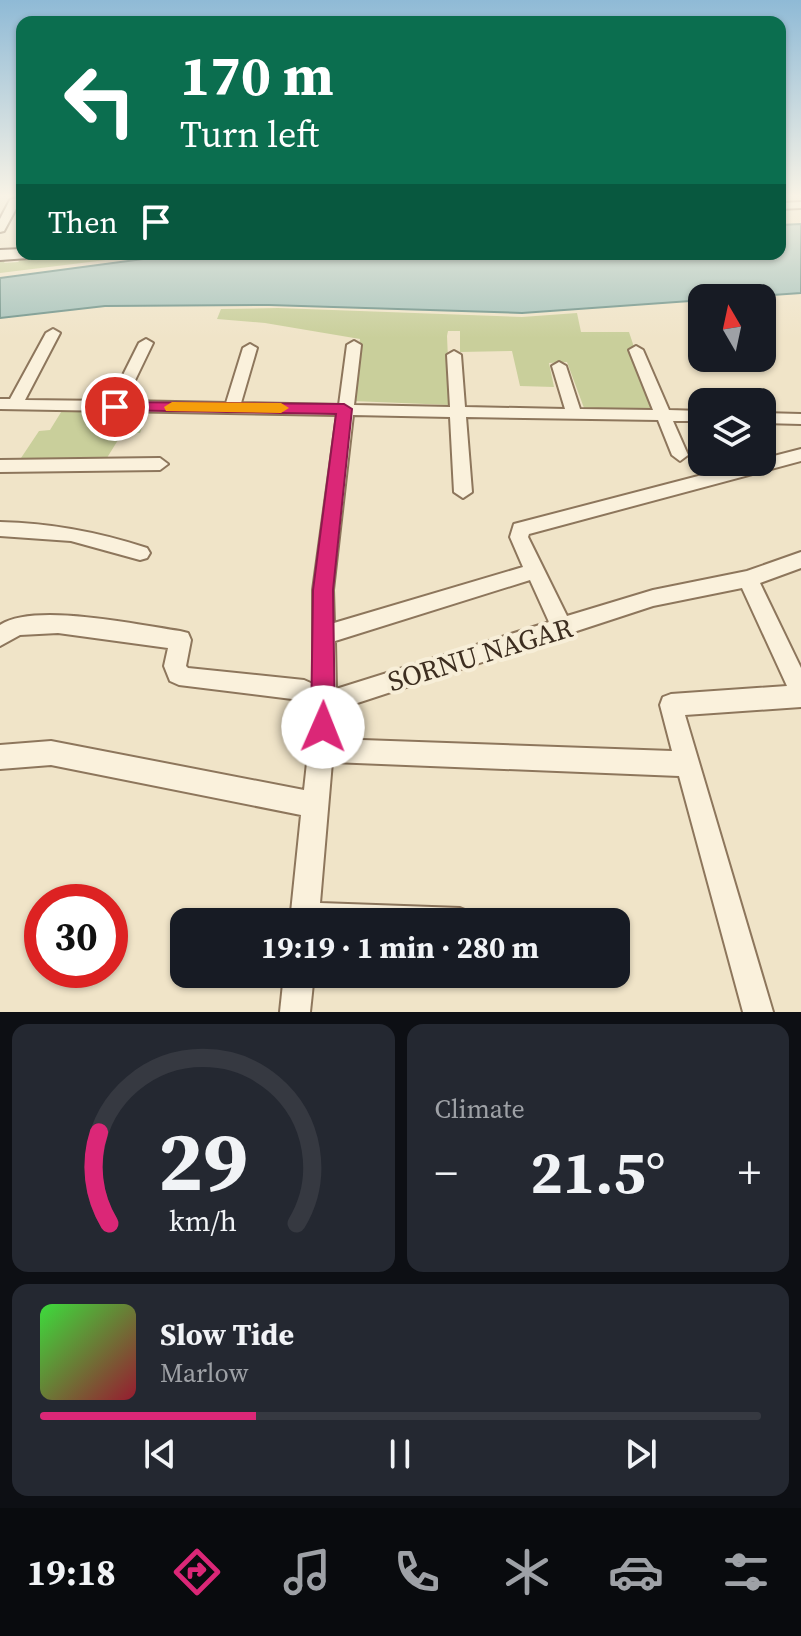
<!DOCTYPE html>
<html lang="en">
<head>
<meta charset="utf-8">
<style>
	:root { --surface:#171b24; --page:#242831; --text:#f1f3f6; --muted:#9ea1a6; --line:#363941; --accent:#db2777 }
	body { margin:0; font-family:"Source Serif 4",serif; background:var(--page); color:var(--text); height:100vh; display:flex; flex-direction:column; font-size:30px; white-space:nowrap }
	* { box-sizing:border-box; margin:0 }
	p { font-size:26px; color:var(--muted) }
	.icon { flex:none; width:44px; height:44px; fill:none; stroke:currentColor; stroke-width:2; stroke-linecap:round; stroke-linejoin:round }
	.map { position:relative; height:1012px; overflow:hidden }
	.drawer { display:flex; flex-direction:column; gap:12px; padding:12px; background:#0d0f14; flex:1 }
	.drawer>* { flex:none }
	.hud { position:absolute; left:16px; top:16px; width:770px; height:244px; border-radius:16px; box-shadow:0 2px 6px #0004; background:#0b6e4f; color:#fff; overflow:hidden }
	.needle { width:52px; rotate:351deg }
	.controls { position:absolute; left:688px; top:284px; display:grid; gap:16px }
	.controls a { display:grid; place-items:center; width:88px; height:88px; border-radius:16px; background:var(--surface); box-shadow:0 2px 6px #0004; font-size:40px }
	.speed { position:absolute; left:24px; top:884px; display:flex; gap:16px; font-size:40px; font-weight:700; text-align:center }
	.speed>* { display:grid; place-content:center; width:104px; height:104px; border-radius:50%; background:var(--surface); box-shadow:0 2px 6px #0004; line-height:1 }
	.speed .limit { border:12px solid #d22; background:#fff; color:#111 }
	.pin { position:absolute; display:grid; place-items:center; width:68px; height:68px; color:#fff; margin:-34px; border:4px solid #fff; border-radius:50%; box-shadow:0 2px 8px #0007 }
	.me { position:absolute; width:88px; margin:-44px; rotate:1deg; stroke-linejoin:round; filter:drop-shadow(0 0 6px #0008) }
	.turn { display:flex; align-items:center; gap:28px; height:168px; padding:0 32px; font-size:36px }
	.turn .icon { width:104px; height:104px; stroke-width:2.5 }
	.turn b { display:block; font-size:56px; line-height:68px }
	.then { display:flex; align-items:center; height:76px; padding:0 32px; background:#0003; gap:16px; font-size:30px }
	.big { font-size:60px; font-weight:700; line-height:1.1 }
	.drawer .tile { flex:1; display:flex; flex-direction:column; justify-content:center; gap:12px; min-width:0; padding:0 28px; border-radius:16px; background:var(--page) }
	.drawer .dial { align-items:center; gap:0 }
	.dial svg { height:208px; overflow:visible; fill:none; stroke:var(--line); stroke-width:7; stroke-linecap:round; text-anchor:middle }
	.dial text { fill:var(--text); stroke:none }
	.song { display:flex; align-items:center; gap:24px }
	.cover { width:96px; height:96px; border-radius:12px; background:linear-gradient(135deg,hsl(120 70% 55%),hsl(350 70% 35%)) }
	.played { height:8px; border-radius:4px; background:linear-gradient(90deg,var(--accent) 30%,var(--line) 30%) }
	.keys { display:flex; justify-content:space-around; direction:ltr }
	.heat { display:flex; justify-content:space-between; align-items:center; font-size:44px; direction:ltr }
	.drawer .tiles { flex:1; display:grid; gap:12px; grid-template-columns:1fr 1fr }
	.tile:last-child { grid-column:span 2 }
	.trip { position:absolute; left:170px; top:908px; width:460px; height:80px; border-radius:16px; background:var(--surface); box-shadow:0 2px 6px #0004; font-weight:700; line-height:80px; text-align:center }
	.tabs { display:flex; height:128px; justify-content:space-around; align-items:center; background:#090b0e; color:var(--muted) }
	.tabs .icon { width:56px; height:56px }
	.tabs .on { color:var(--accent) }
	.tabs b { font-size:36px; color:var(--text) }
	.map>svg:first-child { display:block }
	.green { fill:#c9cf9b }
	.water { fill:#a9c4bc; stroke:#6f938a; stroke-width:2 }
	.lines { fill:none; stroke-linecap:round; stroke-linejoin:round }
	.street-casing { stroke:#8d765c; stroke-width:4 }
	.secondary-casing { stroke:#6f573f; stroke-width:4 }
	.street { fill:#faf1dc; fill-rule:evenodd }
	.secondary { fill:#faf1dc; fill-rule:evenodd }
	.route { fill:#db2777; stroke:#8e194d; stroke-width:2 }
	.slow { fill:#f59e0b }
	.labels { text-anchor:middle; stroke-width:8; stroke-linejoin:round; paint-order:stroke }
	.near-street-label { font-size:28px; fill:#3d2e20; stroke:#f7eed8 }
</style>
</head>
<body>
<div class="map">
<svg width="801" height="1012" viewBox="0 0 801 1012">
	<rect width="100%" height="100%" fill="#f0e4c8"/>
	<g class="green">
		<path d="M115 254 114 259 0 273V257H7L4 263 18 262 23 257Z"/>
		<path d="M278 308 522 317 577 313 581 332H629L634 347 628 349 658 411 584 408 567 362 549 363 554 387 520 386 512 351 460 352V331H448L447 336 450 405 353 401 360 339 265 323 217 319 221 309Z"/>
		<path d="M63 409 148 411 140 433 123 432 105 461H19L39 431 50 430Z"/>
	</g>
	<path class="water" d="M801 224V293L522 313 269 305 105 306 0 318V278L143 259 780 254V225Z"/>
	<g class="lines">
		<g class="street-casing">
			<g id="street">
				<path d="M22 196V202L19 203 4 231 0 232V219L10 200Z"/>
				<path d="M801 202V208L780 209V203Z"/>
				<path d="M53 329 60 333 25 400 110 401 139 343 146 339 153 343 125 401 226 403 243 348 250 344 257 348 241 403 339 405 347 345 354 341 361 345 354 405 450 407 447 355 454 351 461 355 465 407 565 409 552 366 559 362 566 366 580 409 653 410 629 350 636 346 643 350 669 410 702 411V421H673L688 455 680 461 672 455 658 420 466 417 472 492 463 498 454 492 450 417 353 415 333 590 334 623 523 567 510 537 514 524 752 462H762V459L801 449V461L529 534 528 537 567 616 653 590 747 571 801 552V568L760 583 801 668V707L685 715 773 1012H743L679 776 332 762 320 903 460 908 470 912 474 922H290L301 815 51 765 0 769V745L51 741 304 790 313 708 300 700 179 685 170 681 164 666 168 648 58 633 20 635 0 646V625C34 602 138 625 180 631L188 633 191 640 186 666 188 668 304 680 313 684V590L337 415 0 409V399H10L46 333ZM530 580 549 622 336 689 335 641ZM742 588 787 686 671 694 663 697 660 705 672 751 334 739 336 710 653 606Z"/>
				<path d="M762 413 801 414V424L762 423Z"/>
				<path d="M160 458 168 464 160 470 0 472V460Z"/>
				<path d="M0 522C51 523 98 532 147 548L150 553 147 558 140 560 71 541 0 536Z"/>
				<path d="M284 974H314L310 1012H280Z"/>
			</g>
		</g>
		<g class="secondary-casing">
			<path id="secondary" d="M22 249V254H30L28 258 0 260V250Z"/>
		</g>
		<use href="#street" class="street"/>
		<use href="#secondary" class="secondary"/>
	</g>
	<linearGradient id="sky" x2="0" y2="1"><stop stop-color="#8fbad6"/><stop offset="0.58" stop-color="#f8f3e6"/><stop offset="1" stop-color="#f8f3e6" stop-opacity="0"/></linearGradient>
	<rect width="801" height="338" fill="url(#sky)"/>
	<path class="route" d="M115 402 344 404 352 409 333 590 335 727 332 735 323 738 315 735 311 727 313 590 336 414 109 410V403Z"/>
	<path class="slow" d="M172 402 281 403 289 408 281 413 166 411 164 407Z"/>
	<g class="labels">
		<g class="near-street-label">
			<text transform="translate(480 654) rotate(-17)" y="10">SORNU NAGAR</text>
		</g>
	</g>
</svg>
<div class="controls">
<a><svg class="needle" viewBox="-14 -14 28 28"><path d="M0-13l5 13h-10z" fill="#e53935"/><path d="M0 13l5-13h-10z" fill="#9ea1a6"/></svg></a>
<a><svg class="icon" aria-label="layers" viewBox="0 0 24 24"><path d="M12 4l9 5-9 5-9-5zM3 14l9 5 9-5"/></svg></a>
</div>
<div class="speed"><div class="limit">30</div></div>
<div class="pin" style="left:115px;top:407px;background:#d93025"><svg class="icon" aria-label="arrive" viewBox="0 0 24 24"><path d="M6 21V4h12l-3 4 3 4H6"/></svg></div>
<svg class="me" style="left:323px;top:727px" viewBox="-20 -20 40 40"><circle r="19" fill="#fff"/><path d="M0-13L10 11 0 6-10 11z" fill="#db2777"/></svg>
<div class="trip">19:19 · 1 min · 280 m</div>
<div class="hud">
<div class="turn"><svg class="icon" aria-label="left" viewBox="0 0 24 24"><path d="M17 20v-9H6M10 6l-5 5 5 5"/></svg><div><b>170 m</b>Turn left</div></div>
<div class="then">Then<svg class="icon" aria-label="arrive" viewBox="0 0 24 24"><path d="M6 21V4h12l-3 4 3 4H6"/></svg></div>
</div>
</div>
<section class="drawer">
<div class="tiles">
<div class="tile dial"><svg viewBox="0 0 100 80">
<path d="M14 69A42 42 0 1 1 86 69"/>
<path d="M14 69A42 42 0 0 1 10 34" stroke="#db2777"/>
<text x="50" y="56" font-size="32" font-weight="700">29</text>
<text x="50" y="72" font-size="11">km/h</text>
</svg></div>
<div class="tile"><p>Climate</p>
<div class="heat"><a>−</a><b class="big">21.5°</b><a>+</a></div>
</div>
<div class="tile">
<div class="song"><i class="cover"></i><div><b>Slow Tide</b><p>Marlow</p></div></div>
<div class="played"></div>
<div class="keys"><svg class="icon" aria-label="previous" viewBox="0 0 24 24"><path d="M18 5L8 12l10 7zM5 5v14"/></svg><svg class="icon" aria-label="pause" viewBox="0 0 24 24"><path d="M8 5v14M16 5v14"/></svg><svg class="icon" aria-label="next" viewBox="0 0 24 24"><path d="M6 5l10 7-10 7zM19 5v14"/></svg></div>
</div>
</div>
</section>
<nav class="tabs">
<b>19:18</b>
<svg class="icon on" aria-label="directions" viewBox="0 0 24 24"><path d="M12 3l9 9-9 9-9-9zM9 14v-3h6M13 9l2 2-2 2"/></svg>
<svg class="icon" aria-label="music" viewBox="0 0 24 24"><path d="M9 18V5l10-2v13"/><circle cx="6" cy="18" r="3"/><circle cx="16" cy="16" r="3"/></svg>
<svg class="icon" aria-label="phone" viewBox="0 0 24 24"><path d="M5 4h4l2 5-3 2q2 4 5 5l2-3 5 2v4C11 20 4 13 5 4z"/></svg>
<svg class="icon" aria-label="climate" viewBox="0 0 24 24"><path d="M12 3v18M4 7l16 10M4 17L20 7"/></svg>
<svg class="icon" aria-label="car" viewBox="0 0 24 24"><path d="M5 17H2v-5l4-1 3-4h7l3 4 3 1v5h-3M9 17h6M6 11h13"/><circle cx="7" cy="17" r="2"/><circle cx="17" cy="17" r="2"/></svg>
<svg class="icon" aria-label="filters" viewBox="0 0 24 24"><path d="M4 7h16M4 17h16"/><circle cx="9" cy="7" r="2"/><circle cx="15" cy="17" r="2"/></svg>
</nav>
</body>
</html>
